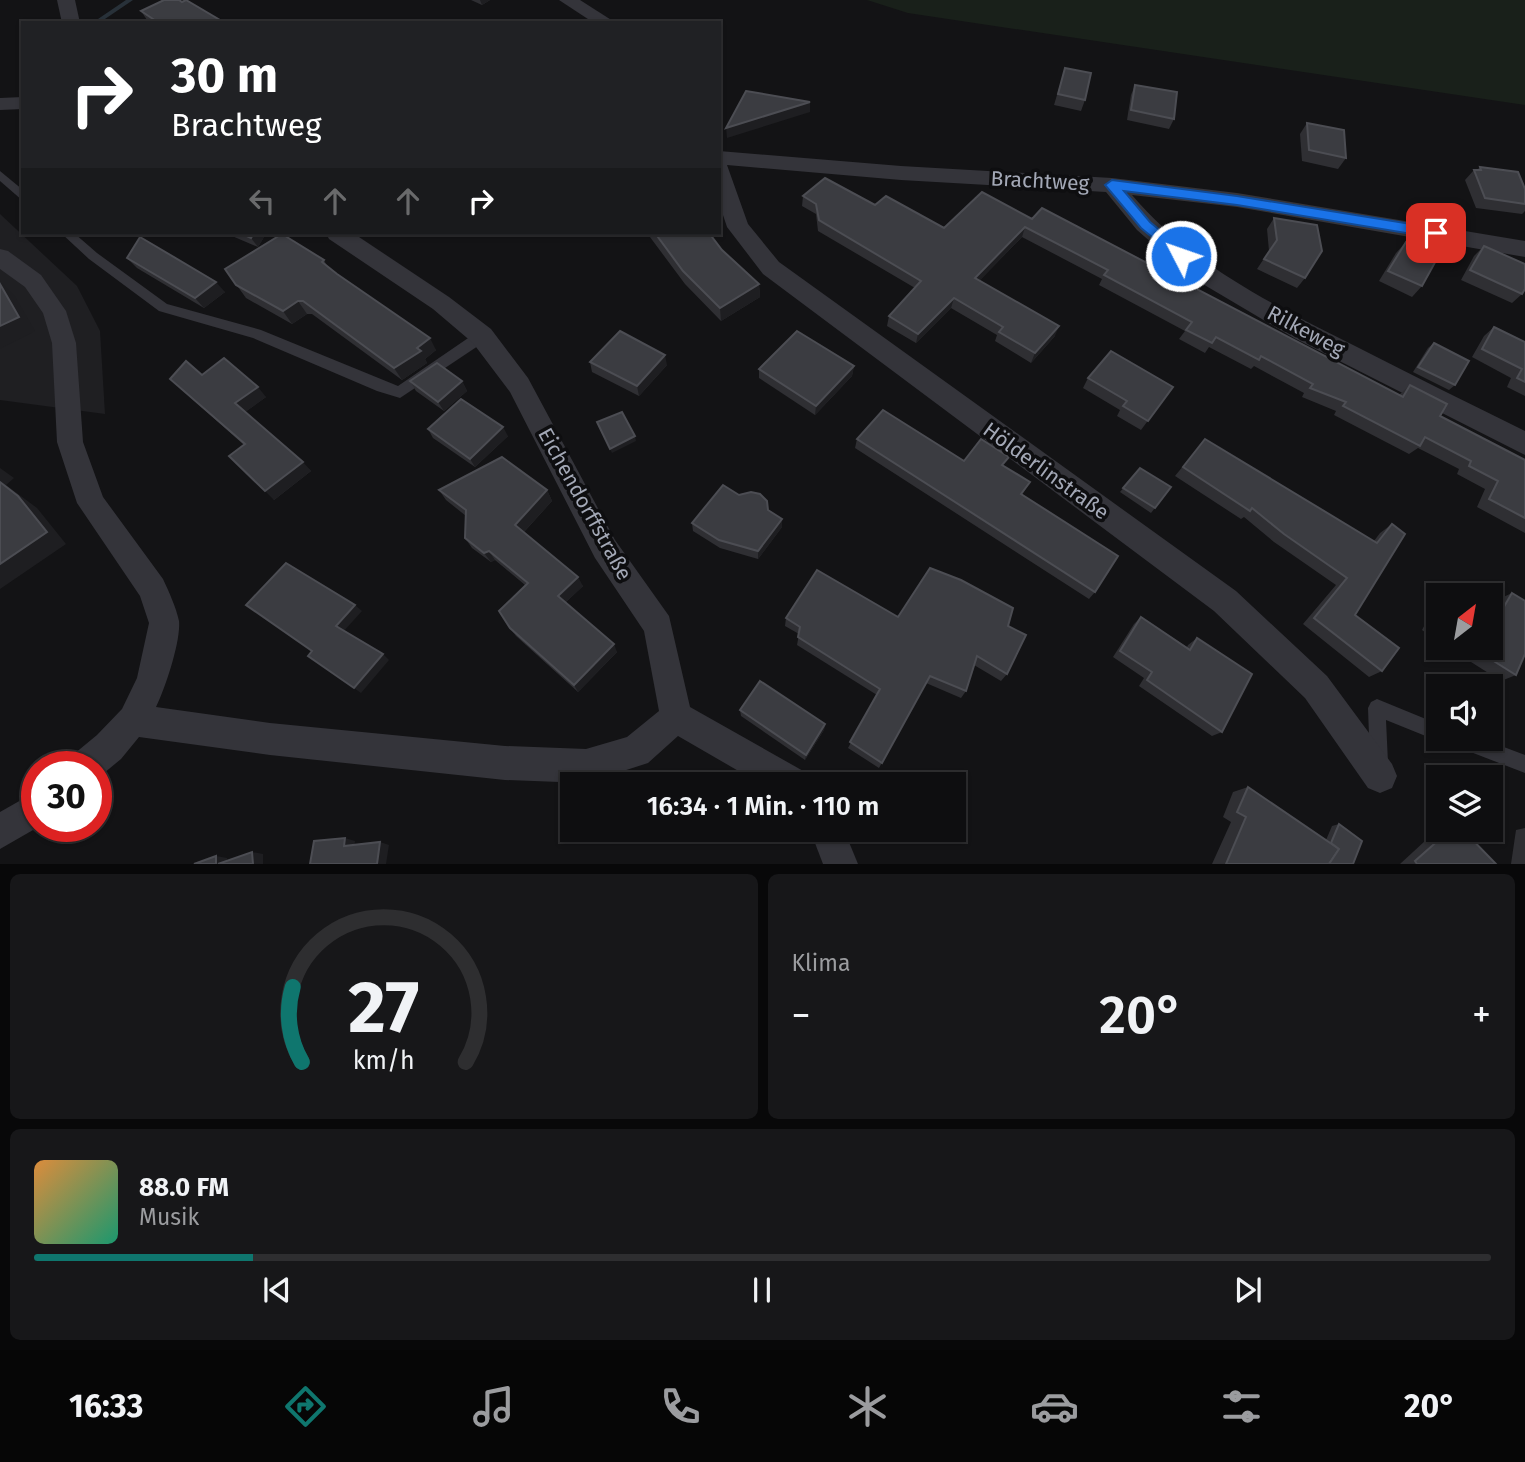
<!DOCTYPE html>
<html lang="de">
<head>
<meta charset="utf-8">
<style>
	:root { --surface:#0e0e10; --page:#171719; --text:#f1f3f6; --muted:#9b9c9f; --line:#2e2e30; --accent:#0f766e }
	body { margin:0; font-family:"Fira Sans",sans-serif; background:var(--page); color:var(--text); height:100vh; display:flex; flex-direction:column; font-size:26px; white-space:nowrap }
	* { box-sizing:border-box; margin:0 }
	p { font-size:23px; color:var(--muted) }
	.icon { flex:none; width:38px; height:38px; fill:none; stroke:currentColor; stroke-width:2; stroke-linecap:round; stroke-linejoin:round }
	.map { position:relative; height:864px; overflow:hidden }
	.details { display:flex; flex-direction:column; gap:10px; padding:10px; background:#080809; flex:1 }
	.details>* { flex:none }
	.guide { position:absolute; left:21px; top:21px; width:700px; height:214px; border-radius:0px; box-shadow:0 2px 5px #0004,0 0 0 2px var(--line); background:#202124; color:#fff; overflow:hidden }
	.needle { width:46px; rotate:31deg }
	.fabs { position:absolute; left:1426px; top:583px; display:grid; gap:14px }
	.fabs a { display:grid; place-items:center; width:77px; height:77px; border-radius:0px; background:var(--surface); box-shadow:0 2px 5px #0004,0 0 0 2px var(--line); font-size:35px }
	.speed { position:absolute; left:21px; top:751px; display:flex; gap:14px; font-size:35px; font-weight:700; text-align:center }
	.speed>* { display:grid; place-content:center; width:91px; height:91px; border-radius:50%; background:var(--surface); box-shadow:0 2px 5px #0004,0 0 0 2px var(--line); line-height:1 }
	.speed .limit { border:10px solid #d22; background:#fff; color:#111 }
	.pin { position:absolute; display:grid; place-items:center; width:60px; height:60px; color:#fff; margin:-30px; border-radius:14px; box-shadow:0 4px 10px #0006 }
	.me { position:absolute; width:77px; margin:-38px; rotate:311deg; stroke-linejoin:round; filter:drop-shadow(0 0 5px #0008) }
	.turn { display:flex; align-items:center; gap:24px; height:147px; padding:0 35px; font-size:32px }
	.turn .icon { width:91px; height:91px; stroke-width:2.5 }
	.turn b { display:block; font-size:49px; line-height:60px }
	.lanes { display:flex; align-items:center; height:66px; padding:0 35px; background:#0003; justify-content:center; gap:35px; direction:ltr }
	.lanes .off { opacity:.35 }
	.big { font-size:52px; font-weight:600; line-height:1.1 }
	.details .card { flex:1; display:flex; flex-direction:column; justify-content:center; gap:10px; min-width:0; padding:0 24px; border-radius:10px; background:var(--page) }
	.details .dial { align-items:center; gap:0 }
	.dial svg { height:182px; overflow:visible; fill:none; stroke:var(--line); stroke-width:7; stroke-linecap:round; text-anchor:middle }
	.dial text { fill:var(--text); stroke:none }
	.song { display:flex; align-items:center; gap:21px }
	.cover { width:84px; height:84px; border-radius:10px; background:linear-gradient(135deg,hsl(30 70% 55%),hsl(160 70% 35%)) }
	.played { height:7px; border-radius:4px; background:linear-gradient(90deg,var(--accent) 15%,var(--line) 15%) }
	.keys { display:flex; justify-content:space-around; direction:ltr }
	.heat { display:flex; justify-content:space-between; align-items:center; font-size:38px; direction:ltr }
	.details .tiles { flex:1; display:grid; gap:10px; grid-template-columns:1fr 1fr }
	.card:last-child { grid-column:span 2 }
	.trip { position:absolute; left:560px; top:772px; width:406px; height:70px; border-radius:0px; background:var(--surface); box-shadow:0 2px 5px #0004,0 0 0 2px var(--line); font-weight:600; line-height:70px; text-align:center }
	.tabs { display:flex; height:112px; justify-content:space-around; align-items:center; background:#060606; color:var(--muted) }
	.tabs .icon { width:49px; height:49px }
	.tabs .on { color:var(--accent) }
	.tabs b { font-size:32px; color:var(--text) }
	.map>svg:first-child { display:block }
	.built { fill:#1f1f22 }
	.green { fill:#19201a }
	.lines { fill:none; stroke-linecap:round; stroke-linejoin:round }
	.stream { fill:#283139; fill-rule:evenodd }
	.lane { fill:#34343a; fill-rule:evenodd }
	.street { fill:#34343a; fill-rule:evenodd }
	.wall { fill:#2f2f33 }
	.shaded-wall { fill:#1e1e21 }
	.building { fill:#3b3c41; stroke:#4c4d53; stroke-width:2 }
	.route { fill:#1a73e8; stroke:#114b97; stroke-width:2 }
	.labels { text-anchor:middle; stroke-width:7; stroke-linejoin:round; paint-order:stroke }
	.street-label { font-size:21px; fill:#a3a8b6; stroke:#0e0e10 }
</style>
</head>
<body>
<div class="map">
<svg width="1525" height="864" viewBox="0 0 1525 864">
	<rect width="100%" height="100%" fill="#131315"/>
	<path class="built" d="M0 214 77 286 100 331 105 414 0 400Z"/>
	<path class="green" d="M867 0H1525V105L908 13Z"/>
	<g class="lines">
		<path class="stream" d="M126 0H133L102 21H98V19Z"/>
		<g class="lane">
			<path d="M0 171 23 190V201L0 181Z"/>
			<path d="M61 233H74L97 253 167 304 261 330 398 386 477 332 482 331 488 336 487 340 400 398 377 391 253 338 159 311 89 259Z"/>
			<path d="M1377 699 1438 724V738H1443L1438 741 1386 720 1388 763 1385 769 1379 772 1373 769 1370 763 1368 708 1371 702Z"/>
			<path d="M1448 738H1480L1525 755V773L1450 744Z"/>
		</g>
		<g class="street">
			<path d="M57 0H75L80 23H62Z"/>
			<path d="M559 0H580L616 23H594Z"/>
			<path d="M23 97V109L0 110V98Z"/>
			<path d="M719 151 901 166 1112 178 1237 193 1525 241V257L1237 207 1132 195C1192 266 1277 307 1359 348 1414 376 1470 404 1525 431V455L1294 338 1191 277 1137 230 1106 192 901 180 727 165 748 224 779 262 1236 591 1327 676 1392 764 1397 776 1392 788 1380 793 1368 788 1305 698 1214 611 763 274 727 227 719 203Z"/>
			<path d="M326 233H353L449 297 491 329 528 378 615 540 669 616 690 707 805 772 810 784H761L678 736 648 763 586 783 505 780 270 755 139 737 121 759 98 778 96 766H70L74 754 97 735 122 709 137 678 149 623 140 596 77 503 57 442 52 343 43 313 25 287 0 269V249L8 251 41 275 66 311 76 343 83 442 103 497 163 579C169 592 176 607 179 621 181 641 165 689 156 707L270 723 505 746 586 749 627 737 659 711 644 631 595 558 510 392 473 343 433 309 329 239Z"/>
			<path d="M37 791V826H40L0 849V812Z"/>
			<path d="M810 830H844L858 864H823Z"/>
		</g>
	</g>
	<g class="wall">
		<path d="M471 0H490L482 5Z"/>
		<path d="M141 11 225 23H149Z"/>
		<path d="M1065 68 1085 100 1081 111 1054 105Z"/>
		<path d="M1135 85 1174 119 1169 129 1127 120 1131 95Z"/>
		<path d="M1307 123 1346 158 1338 169 1302 161 1300 134Z"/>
		<path d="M1480 167 1525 189V211L1522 214 1476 208 1465 180 1474 170H1477Z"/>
		<path d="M803 196 875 205 944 228 1032 219 1399 395 1410 385 1440 416 1525 460V533L1477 507 1485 489 1457 474 1459 469 1418 448 1409 454 1334 415 1336 411 1302 397 1304 393 1254 366 1251 369 1209 347 1205 353 1179 339 1185 331 1099 285 1102 279 1022 237 980 280 1055 336 1031 363 995 341 997 335 951 308 916 343 887 326 889 316 915 288 818 231 816 214 802 206Z"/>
		<path d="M1274 218 1305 278 1297 288 1257 269 1269 251 1267 229Z"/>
		<path d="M225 233H261L264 237 258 247Z"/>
		<path d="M647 233H709L722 250 759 284 760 297 721 321 685 284Z"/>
		<path d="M1406 242 1422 286 1412 297 1379 281 1396 253Z"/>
		<path d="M1484 246 1522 294 1512 303 1461 280 1474 256Z"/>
		<path d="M127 258 225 292 204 308 137 268Z"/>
		<path d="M324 260 327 266 436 350 425 359 427 363 402 380 312 314H307L292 324 246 298 225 269Z"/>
		<path d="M1494 327 1525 342V396L1507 387 1511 378 1472 357 1484 336Z"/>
		<path d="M1434 343 1455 385 1449 390 1413 372 1428 348Z"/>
		<path d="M590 362 667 365 639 396 592 372Z"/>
		<path d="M854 366 852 376 815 415 759 378V369Z"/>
		<path d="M202 375 266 397 245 412 311 471 274 500 244 445 170 379Z"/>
		<path d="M1088 378 1173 387 1141 430 1117 416 1120 410 1083 388Z"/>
		<path d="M410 381H462L467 391 444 411 416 391Z"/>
		<path d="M428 429 508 436 475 467 433 438Z"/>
		<path d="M857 439 964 461 1004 466 1030 482 1022 495 1095 592 1089 599 855 448Z"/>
		<path d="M1205 439 1374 541 1380 533 1392 524 1355 615 1382 671 1369 677 1303 624 1336 585 1274 542 1244 517 1241 519 1175 476Z"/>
		<path d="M1140 468 1171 487 1151 513 1120 492Z"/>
		<path d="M439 490H547L552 501 524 532 583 586 565 603 617 652 578 692 516 636 510 628 525 585 495 560 491 562 472 548 465 538 466 516 446 500Z"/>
		<path d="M739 495 782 519V527L758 559 720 548 693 531 692 523Z"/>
		<path d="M1454 588 1464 595H1442Z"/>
		<path d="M1512 593 1516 675 1501 681 1449 648H1491V611L1497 600Z"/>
		<path d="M1438 600V641L1422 630Z"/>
		<path d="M898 617 1008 626 1007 674 1001 681 974 665 966 691 961 698 926 683 879 768 848 748 877 695 797 645 799 634 785 626 786 618Z"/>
		<path d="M1141 617 1187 647 1188 645 1197 638 1222 732 1212 736 1139 686 1144 678 1113 657 1134 624Z"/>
		<path d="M740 710 825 724 824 730 805 760 741 716Z"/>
		<path d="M1248 787 1326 840 1332 826 1339 824 1353 864H1212L1231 822 1223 817 1233 792Z"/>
		<path d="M1525 828V864H1511L1516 830Z"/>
		<path d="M1438 829 1463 830 1496 864H1400Z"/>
	</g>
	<g class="shaded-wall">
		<path d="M480 0H490L482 5Z"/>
		<path d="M810 102V112L727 138 726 128Z"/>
		<path d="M1025 227 1022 237 972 288 975 278Z"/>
		<path d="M254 233H261L264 237 258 247 251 238Z"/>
		<path d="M0 282 14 295 35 331 0 349Z"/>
		<path d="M216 282 225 292 204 308 195 298Z"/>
		<path d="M759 284 760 297 721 321 720 308Z"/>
		<path d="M954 298 951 308 916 343 918 334Z"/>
		<path d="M298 301 307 314 292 324 283 311Z"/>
		<path d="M1059 326 1055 336 1031 363 1035 353Z"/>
		<path d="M430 338 436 350 425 359 427 363 402 380 394 368Z"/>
		<path d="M665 355 667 365 639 396 637 386Z"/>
		<path d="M854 366 852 376 815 415 816 406Z"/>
		<path d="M462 381 467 391 444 411 438 402Z"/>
		<path d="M258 387 266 397 244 413 235 403Z"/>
		<path d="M503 427 508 436 475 467 470 459Z"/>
		<path d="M635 436 636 441 612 453 610 449Z"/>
		<path d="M303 462 311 471 274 500 265 491Z"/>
		<path d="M0 468 14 478 6 485 37 508 66 544 0 589Z"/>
		<path d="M547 490 552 501 521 535 515 525Z"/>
		<path d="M782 519V527L758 559V551Z"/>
		<path d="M489 551 495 560 491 562 484 553Z"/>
		<path d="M578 577 583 586 563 605 558 596Z"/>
		<path d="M355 605 362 611 343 632 336 626Z"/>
		<path d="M614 644 617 652 578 692 574 685Z"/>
		<path d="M383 654 389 660 361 693 354 688Z"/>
		<path d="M825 724 824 730 805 760 806 755Z"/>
		<path d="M345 838 355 841 354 849 344 846Z"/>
		<path d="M380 842 389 845 386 864H377Z"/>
		<path d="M252 852 263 854V864H253Z"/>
		<path d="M216 856 227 858V864H216Z"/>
	</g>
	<g class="building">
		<path d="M164 0H179L182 2 186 0 225 23H159L141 11Z"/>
		<path d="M1065 68 1091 73 1085 100 1058 94Z"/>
		<path d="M1135 85 1177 92 1174 119 1131 110Z"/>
		<path d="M746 91 810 102 726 128Z"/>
		<path d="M1307 123 1344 130 1346 158 1309 150Z"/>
		<path d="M1480 167 1518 172 1525 189V204L1485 198 1474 170H1481Z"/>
		<path d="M825 178 875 205 886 196 944 228 982 192 1032 219 1042 208 1403 397 1410 385 1447 404 1440 416 1525 460V518L1489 499 1498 481 1469 466 1471 461 1425 437 1420 446 1343 406 1346 402 1310 388 1313 384 1261 356 1259 360 1216 337 1212 343 1186 330 1192 322 1104 275 1108 270 1025 227 975 278 1059 326 1035 353 999 332 1003 327 954 298 918 334 889 316 921 281 819 220 816 204 803 196Z"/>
		<path d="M1274 218 1317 225 1322 251 1305 278 1264 259 1277 240Z"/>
		<path d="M240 233H254L251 238Z"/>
		<path d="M655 233H709L722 250 759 284 720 308 683 271Z"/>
		<path d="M282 234 324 260 322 262 337 274 430 338 417 348 421 351 394 368 303 301H298L283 311 236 285 225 269Z"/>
		<path d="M140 237 216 282 195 298 127 258Z"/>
		<path d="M1406 242 1438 257 1422 286 1388 271Z"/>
		<path d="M1484 246 1525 264V289L1522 294 1470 270Z"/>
		<path d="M0 284 19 317 0 326Z"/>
		<path d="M1494 327 1525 342V382L1517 378 1522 369 1482 349Z"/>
		<path d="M620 331 665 355 637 386 590 362Z"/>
		<path d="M797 331 854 366 816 406 759 369Z"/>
		<path d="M1434 343 1469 361 1455 385 1418 367Z"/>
		<path d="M1111 351 1173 387 1148 421 1123 406 1127 401 1088 378Z"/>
		<path d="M224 358 258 387 235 403 303 462 265 491 229 456 245 444 170 379 186 361 202 375Z"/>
		<path d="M437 363 462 381 438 402 410 381Z"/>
		<path d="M461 399 503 427 470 459 428 429Z"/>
		<path d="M883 410 964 461 981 439 1009 457 1002 465 1030 482 1021 494 1118 556 1095 592 857 439Z"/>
		<path d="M622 412 635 436 610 449 597 422Z"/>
		<path d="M1205 439 1377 543 1392 524 1405 534 1355 615 1399 648 1382 671 1314 618 1347 578 1284 534 1252 508 1250 511 1183 467Z"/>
		<path d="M502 457 547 490 515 525 578 577 558 596 614 644 574 685 510 628 499 611 528 583 489 551 484 553 465 538 466 510 439 490Z"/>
		<path d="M1140 468 1171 487 1155 508 1123 488Z"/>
		<path d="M0 482 18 496 47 532 0 564Z"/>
		<path d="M723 485 739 495 751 492 760 494 767 501 768 510 782 519 758 551 719 540 692 523Z"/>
		<path d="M286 563 355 605 336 626 383 654 354 688 308 656 312 651 246 605Z"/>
		<path d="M930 568 961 580 1013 608 1008 626 1026 635 1007 674 977 656 966 691 930 676 882 763 850 742 880 689 798 637 800 627 786 618 817 570 898 617Z"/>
		<path d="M1454 588 1464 595H1450Z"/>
		<path d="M1512 593 1525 601V654L1516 675 1473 648H1491V612L1498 617Z"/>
		<path d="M1141 617 1190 650 1197 638 1252 674 1222 732 1147 680 1152 672 1120 651Z"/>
		<path d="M1438 617V625L1435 623Z"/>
		<path d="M760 681 825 724 806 755 740 710Z"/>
		<path d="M1248 787 1339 849 1329 864H1226L1246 817 1237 812Z"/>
		<path d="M1339 824 1362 841 1353 864H1329L1339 849 1331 843Z"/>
		<path d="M1450 830H1463L1496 864H1417L1415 861Z"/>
		<path d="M345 838 344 846 380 842 377 864H310L314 841Z"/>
		<path d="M252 852 253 864H218Z"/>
		<path d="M216 856V864H194Z"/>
	</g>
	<path class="route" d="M1112 180 1237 196 1436 228 1442 233 1436 238 1237 205 1124 191 1150 222 1186 252V259L1181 261 1141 228 1105 185Z"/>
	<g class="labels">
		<g class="street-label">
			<text transform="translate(1040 181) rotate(3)" y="7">Brachtweg</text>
			<text transform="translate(1306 331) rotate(28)" y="7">Rilkeweg</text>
			<text transform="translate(1046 471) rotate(36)" y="7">Hölderlinstraße</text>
			<text transform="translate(585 504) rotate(61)" y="7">Eichendorffstraße</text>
		</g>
	</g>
</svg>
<div class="fabs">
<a><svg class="needle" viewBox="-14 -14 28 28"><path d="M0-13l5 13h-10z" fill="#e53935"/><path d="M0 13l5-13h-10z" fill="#9b9c9f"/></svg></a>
<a><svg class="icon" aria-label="sound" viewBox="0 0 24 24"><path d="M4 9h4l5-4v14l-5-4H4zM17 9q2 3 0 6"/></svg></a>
<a><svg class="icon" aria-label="layers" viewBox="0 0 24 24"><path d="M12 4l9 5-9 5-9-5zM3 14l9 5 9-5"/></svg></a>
</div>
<div class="speed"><div class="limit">30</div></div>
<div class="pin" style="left:1436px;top:233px;background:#d93025"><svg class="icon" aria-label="arrive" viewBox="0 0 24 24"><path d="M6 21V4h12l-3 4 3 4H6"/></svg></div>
<svg class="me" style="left:1181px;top:256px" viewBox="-20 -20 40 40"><circle r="17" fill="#1a73e8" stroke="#fff" stroke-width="3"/><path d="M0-11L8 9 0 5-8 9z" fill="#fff"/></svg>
<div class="trip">16:34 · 1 Min. · 110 m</div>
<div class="guide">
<div class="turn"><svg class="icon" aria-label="right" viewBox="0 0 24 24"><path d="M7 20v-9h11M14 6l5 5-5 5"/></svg><div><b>30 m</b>Brachtweg</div></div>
<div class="lanes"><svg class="icon off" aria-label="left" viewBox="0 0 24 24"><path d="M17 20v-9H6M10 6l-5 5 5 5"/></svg><svg class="icon off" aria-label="ahead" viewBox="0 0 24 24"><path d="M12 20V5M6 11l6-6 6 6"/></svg><svg class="icon off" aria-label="ahead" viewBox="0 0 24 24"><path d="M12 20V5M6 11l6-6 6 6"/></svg><svg class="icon" aria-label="right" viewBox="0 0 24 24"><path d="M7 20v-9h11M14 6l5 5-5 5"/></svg></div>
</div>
</div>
<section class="details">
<div class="tiles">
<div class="card dial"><svg viewBox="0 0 100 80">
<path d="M14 69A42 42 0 1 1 86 69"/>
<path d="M14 69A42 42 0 0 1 10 36" stroke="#0f766e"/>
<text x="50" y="56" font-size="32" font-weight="700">27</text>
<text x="50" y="72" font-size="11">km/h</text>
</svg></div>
<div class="card"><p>Klima</p>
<div class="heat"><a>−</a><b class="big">20°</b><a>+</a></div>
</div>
<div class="card">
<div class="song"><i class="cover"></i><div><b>88.0 FM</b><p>Musik</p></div></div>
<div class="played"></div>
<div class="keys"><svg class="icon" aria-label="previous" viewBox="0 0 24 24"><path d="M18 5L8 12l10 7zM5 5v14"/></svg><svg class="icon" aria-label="pause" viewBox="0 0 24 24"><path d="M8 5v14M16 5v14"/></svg><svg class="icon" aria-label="next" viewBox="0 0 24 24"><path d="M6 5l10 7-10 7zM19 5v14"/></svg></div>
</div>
</div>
</section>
<nav class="tabs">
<b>16:33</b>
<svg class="icon on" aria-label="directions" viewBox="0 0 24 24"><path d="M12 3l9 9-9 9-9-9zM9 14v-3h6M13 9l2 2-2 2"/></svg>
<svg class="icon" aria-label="music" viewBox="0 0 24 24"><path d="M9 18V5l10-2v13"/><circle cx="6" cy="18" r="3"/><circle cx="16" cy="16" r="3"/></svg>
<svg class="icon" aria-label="phone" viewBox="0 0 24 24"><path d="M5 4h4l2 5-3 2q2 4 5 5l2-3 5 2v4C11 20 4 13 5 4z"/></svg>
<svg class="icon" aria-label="climate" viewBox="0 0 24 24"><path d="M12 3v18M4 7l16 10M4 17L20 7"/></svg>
<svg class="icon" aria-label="car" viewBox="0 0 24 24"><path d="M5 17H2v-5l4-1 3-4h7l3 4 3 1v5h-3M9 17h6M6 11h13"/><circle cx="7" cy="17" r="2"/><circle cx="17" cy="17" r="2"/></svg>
<svg class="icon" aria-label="filters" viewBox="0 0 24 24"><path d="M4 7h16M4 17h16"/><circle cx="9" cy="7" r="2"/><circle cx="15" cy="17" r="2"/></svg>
<b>20°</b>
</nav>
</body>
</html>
